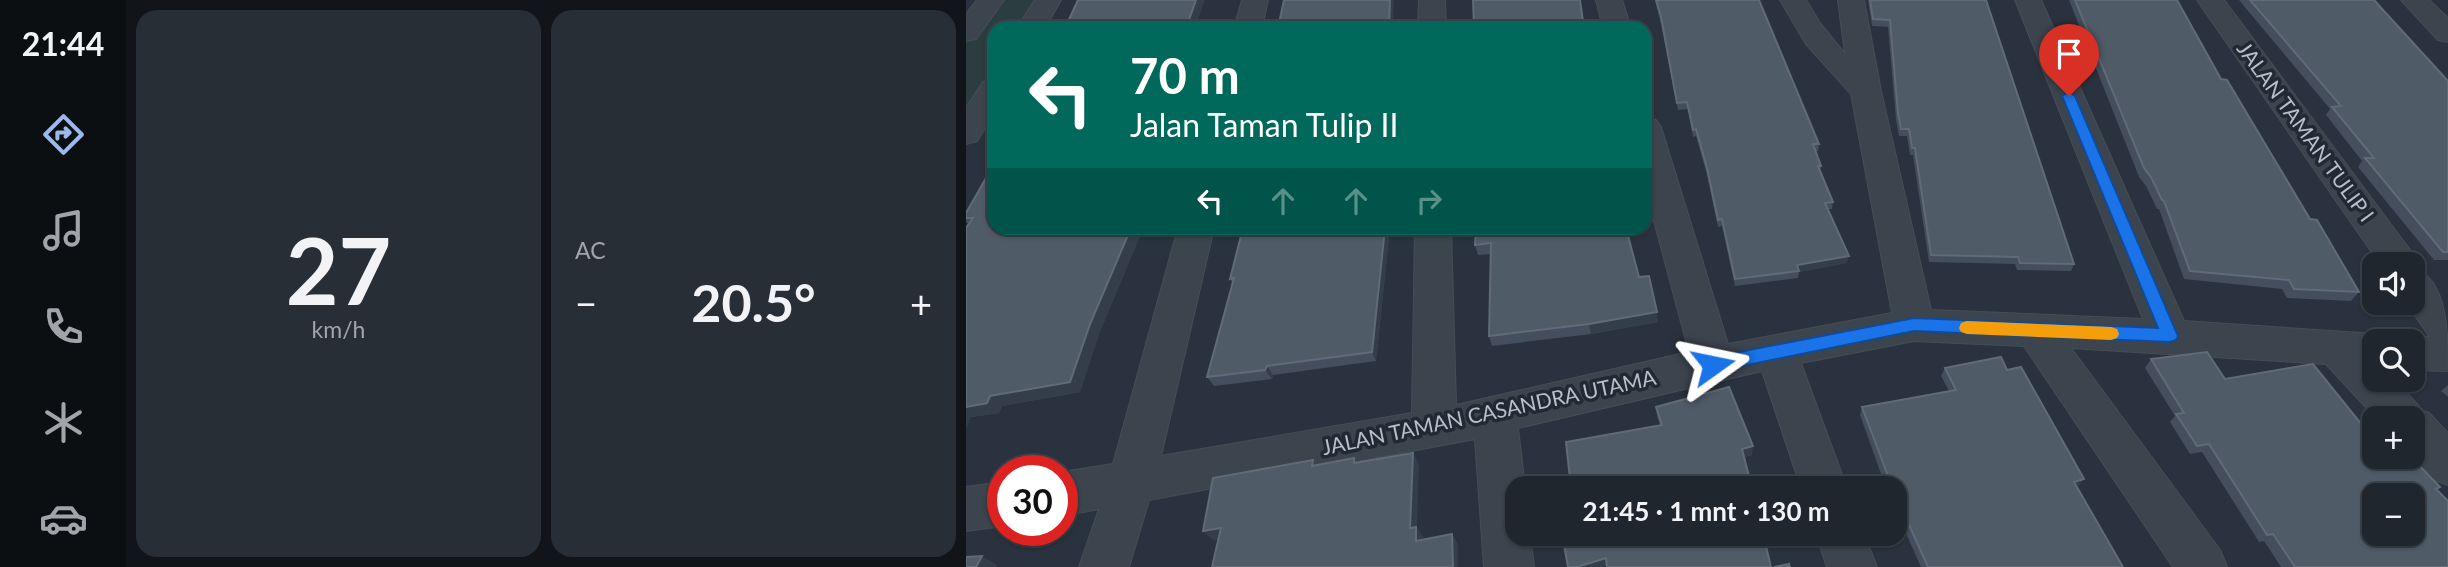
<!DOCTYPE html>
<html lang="id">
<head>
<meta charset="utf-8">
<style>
	:root { --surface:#1f262e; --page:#272e36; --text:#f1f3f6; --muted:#a1a5aa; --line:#3c434a; --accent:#9ab9ed }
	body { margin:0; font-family:Lato,sans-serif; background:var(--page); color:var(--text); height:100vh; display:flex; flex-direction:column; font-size:26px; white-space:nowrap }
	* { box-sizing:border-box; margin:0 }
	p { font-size:23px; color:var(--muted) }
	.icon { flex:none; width:38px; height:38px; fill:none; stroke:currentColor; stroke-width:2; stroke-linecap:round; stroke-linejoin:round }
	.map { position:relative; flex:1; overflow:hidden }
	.panel { display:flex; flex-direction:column; gap:10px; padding:10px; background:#111519; width:840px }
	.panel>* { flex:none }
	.hud { position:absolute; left:21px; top:21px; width:665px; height:214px; border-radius:21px; box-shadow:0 2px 5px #0004,0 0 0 2px var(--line); background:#00695c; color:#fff; overflow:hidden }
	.fabs { position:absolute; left:1396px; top:252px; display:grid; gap:14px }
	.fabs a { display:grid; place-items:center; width:63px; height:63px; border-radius:14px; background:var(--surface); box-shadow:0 2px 5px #0004,0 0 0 2px var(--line); font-size:35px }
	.speed { position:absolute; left:21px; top:455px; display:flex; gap:14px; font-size:35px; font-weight:700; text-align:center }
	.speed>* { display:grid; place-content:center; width:91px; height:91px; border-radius:50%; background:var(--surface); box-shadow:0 2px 5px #0004,0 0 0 2px var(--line); line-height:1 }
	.speed .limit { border:10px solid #d22; background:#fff; color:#111 }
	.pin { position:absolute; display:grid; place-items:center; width:60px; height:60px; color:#fff; margin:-72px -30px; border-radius:50% 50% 50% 0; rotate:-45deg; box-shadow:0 0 7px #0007 }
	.pin .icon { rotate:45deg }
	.me { position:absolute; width:77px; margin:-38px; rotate:78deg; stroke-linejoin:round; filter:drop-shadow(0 0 5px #0008) }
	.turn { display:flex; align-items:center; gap:24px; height:147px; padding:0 28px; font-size:32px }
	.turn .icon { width:91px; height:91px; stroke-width:2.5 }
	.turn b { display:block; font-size:49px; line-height:60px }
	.lanes { display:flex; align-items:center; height:66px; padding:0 28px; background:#0003; justify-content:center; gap:35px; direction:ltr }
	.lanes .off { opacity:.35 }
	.big { font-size:52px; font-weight:700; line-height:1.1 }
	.panel .widget { flex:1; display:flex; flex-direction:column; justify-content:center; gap:10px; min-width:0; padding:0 24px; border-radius:21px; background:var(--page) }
	.panel .dial { align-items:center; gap:0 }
	.dial b { font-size:91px; line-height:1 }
	.heat { display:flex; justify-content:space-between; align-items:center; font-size:38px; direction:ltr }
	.panel .tiles { flex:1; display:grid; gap:10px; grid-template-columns:repeat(2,1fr) }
	.trip { position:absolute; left:539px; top:476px; width:402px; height:70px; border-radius:21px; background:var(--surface); box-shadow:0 2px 5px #0004,0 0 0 2px var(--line); font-weight:700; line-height:70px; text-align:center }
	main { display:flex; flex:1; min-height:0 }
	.dock { display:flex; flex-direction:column; width:126px; justify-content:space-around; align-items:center; background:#0c0f12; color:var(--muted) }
	.dock .icon { width:49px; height:49px }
	.dock .on { color:var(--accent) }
	.dock b { font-size:32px; color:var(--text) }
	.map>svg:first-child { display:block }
	.green { fill:#2b3d3f }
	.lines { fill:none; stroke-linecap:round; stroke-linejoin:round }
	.minor-casing { stroke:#464d57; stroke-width:2 }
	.minor { fill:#3c444e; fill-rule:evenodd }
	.wall { fill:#444e5c }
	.shaded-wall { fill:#343e4b }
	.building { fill:#505b68; stroke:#616a77; stroke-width:2; fill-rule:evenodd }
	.route { fill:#1a73e8; stroke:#114b97; stroke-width:2 }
	.slow { fill:#f59e0b }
	.labels { text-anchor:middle; stroke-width:7; stroke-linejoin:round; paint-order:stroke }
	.street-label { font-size:21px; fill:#b9bfc9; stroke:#212934 }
</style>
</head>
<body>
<main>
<nav class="dock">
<b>21:44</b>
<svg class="icon on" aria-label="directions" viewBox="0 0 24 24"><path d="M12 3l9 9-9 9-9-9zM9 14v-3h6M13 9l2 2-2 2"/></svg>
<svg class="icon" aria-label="music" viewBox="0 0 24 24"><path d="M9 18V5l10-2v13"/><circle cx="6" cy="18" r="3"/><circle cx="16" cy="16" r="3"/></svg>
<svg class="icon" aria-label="phone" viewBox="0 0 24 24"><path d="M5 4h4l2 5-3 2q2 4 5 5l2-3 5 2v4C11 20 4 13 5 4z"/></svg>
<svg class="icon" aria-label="climate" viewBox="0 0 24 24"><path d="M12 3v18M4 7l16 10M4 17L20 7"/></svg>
<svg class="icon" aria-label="car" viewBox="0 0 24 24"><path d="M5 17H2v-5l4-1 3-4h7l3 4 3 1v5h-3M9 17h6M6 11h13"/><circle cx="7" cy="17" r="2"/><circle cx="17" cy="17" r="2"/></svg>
</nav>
<section class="panel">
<div class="tiles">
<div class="widget dial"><b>27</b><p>km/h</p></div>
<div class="widget"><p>AC</p>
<div class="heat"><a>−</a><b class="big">20.5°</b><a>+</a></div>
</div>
</div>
</section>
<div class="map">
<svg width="1482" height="567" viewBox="0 0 1482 567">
	<rect width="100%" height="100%" fill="#29323e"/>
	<path class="green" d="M25 0H82L65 28H28V88L0 134V33Z"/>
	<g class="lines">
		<g class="minor-casing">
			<g id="minor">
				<path d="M11 0H38L10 39 0 41V14Z"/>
				<path d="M69 0H95L79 28H51Z"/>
				<path d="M276 0H302L296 28H268Z"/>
				<path d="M453 0H479L480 28H452Z"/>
				<path d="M630 0H656L665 28H637Z"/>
				<path d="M814 0H840L854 23 879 54 872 0H898L915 91 965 310 1177 319 1049 0H1075L1218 321 1409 334 1424 339 1425 341H1409V380H1429L1457 411 1463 413 1482 433V485L1466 479 1446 457 1447 418H1410L1360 364 1105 348 1254 550 1261 567H1207L1058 346 948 341 835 363 881 488H835L796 371 552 428 559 488H551V534H564L568 567H518L509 439 183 500 163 567H113L133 509 96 516V472L147 464 212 228H248L195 456 446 413 449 228H485L490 405 723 352 679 187V117L690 120 695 127 762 344 926 313 885 94 840 44Z"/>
				<path d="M1231 0H1258L1447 254 1453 264 1450 269C1482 282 1482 336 1482 371L1447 370V341H1432L1447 336 1464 337 1440 303H1447V264H1414Z"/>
				<path d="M1435 0H1463L1482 18V42L1472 40Z"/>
				<path d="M28 79V114L11 141 0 144V108L17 82Z"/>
				<path d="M37 482V526L0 531V487Z"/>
				<path d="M850 534H898L911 567H861Z"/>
			</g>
		</g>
		<use href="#minor" class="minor"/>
	</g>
	<g class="wall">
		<path d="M689 0H793L853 144 852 151H849L855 166 854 172 867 202 866 209H862L881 263 833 272 832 278 769 286 756 226 752 227 741 175 730 136 727 137 722 109 712 110 695 24Z"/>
		<path d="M902 0H1020L1108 264 1105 271 1051 270 1049 264 963 262 947 155H944L941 136H933L930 120 922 27 906 26Z"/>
		<path d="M1103 0H1211L1255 79 1344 219 1393 292 1385 301 1321 298 1316 289 1218 279 1193 209H1191L1180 186 1173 177Z"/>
		<path d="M1273 0H1408L1482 81V260H1468L1392 167 1396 161 1360 115 1364 109Z"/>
		<path d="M0 213 28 228H167L174 236 133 334 114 392 36 406 33 413 5 417 3 224 0 222Z"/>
		<path d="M276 228H424L410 361 307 375 306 379 248 386 241 377 267 284 264 279Z"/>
		<path d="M510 228 673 277 692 322 625 334 526 346 523 336 525 254 512 255 509 245Z"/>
		<path d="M1185 359 1259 379 1409 457 1474 487 1471 490 1482 567H1315L1298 541 1293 542 1236 452 1224 454 1204 422 1209 416 1179 368Z"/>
		<path d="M979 368 1041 370 1112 487H1111L1157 567H955L929 509V488H920L894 415 896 407 983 391 975 376Z"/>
		<path d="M1482 385V397L1475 391Z"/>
		<path d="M690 407 786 455 778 457 694 426 691 416Z"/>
	</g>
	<g class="shaded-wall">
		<path d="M230 0H239L229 28H220Z"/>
		<path d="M424 0H428L427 28H423Z"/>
		<path d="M155 228H167L174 236 133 334 114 392 36 406 33 413 5 417 0 429V407L24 396Z"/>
		<path d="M419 228H424L410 361 406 352Z"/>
		<path d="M883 256 881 263 833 272 831 265Z"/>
		<path d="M691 312 692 322 625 334 623 324Z"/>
		<path d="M301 366 307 375 306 379 299 370Z"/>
		<path d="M787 446 786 455 776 458V449Z"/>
		<path d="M447 453 453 464 451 527 457 537 456 551 450 541 444 528Z"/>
		<path d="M1118 479 1112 487 1102 489 1108 482Z"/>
		<path d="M255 528 266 538 248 541 237 531Z"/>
		<path d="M486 534 492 544V567H487Z"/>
		<path d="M16 556 31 565 30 567H10Z"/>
		<path d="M640 558 642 565 637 567H611Z"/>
	</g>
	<g class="building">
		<path d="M112 0H230L220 28H99Z"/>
		<path d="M318 0H424L423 28H312Z"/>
		<path d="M507 0H614L618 28H508Z"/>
		<path d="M690 0H793L853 144H847L855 166H852L867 202 859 203 883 256 831 265 833 271 769 279 756 219 752 220 741 168 730 129 727 130 721 102 711 103 695 17Z"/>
		<path d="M904 0H1020L1108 264 1054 263 1052 257 965 255 949 148H946L943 129H935L932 113 924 20 907 19Z"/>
		<path d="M1109 0H1211L1255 79 1261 80 1344 219 1351 220 1393 292 1328 289 1323 280 1224 271 1198 201 1196 200 1185 177 1178 168Z"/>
		<path d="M1284 0H1408L1482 81V252H1477L1399 158H1408L1366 107 1375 106Z"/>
		<path d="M28 164V228H165L124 324 104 382 24 396 21 403 0 407V228L7 218H0V213Z"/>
		<path d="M277 228H419L406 352 301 366 299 370 241 377 268 278 264 279Z"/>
		<path d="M510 228H660L673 277 683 276 691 312 623 324 523 336 525 243 509 245Z"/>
		<path d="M1241 352 1259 379 1347 364 1396 425 1405 421 1409 425V457H1445L1474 487 1470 489 1482 501V567H1329L1307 534 1301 535 1243 444 1231 446 1210 414 1218 413 1185 359ZM1409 495H1447V534H1409Z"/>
		<path d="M1035 357 1041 370 1055 367 1118 479 1108 482 1157 567H962L929 494V488H926L925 484 896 407 990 390 979 368Z"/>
		<path d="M763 387 787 446 776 449 786 488H605L600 442 696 425 690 407Z"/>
		<path d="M447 453 444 528 450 527V541L486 534 487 567H246L255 528 237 531 247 478 347 460 346 466 388 458V463Z"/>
		<path d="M596 534H797L805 567H641L640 558 611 567H602Z"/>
		<path d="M16 556 10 567H0V557Z"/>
		<path d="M823 564 824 567H808Z"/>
	</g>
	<path class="route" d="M1103 92 1109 96 1212 336 1210 340 1204 342 948 331 747 372 741 370 739 365 741 360 747 357 948 318 1192 328 1096 96Z"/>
	<path class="slow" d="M1001 321 1145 327 1151 329 1153 334 1151 338 1145 340 1001 334 995 332 993 328 995 323Z"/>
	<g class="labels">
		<g class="street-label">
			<text transform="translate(1339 132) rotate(54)" y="7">JALAN TAMAN TULIP I</text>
			<text transform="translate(523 413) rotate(-12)" y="7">JALAN TAMAN CASANDRA UTAMA</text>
		</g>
	</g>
</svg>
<div class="fabs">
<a><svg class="icon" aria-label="sound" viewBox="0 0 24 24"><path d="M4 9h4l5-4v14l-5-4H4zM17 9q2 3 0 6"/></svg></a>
<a><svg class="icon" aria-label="search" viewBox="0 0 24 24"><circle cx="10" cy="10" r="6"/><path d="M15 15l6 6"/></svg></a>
<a>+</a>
<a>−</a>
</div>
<div class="speed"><div class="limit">30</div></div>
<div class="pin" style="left:1103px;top:96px;background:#d93025"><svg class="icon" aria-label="arrive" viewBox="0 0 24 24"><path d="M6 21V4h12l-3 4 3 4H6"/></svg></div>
<svg class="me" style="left:747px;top:365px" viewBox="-20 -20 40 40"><path d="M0-17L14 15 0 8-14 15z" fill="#1a73e8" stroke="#fff" stroke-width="4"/></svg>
<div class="trip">21:45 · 1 mnt · 130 m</div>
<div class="hud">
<div class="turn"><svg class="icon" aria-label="left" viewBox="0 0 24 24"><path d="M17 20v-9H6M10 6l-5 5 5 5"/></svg><div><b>70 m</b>Jalan Taman Tulip II</div></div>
<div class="lanes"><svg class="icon" aria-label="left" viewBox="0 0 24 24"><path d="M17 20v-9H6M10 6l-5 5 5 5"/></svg><svg class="icon off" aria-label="ahead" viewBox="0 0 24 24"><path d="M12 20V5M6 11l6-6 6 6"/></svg><svg class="icon off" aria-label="ahead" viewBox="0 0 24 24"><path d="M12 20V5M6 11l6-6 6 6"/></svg><svg class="icon off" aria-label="right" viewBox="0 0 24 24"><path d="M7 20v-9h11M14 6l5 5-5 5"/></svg></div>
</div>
</div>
</main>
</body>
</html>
